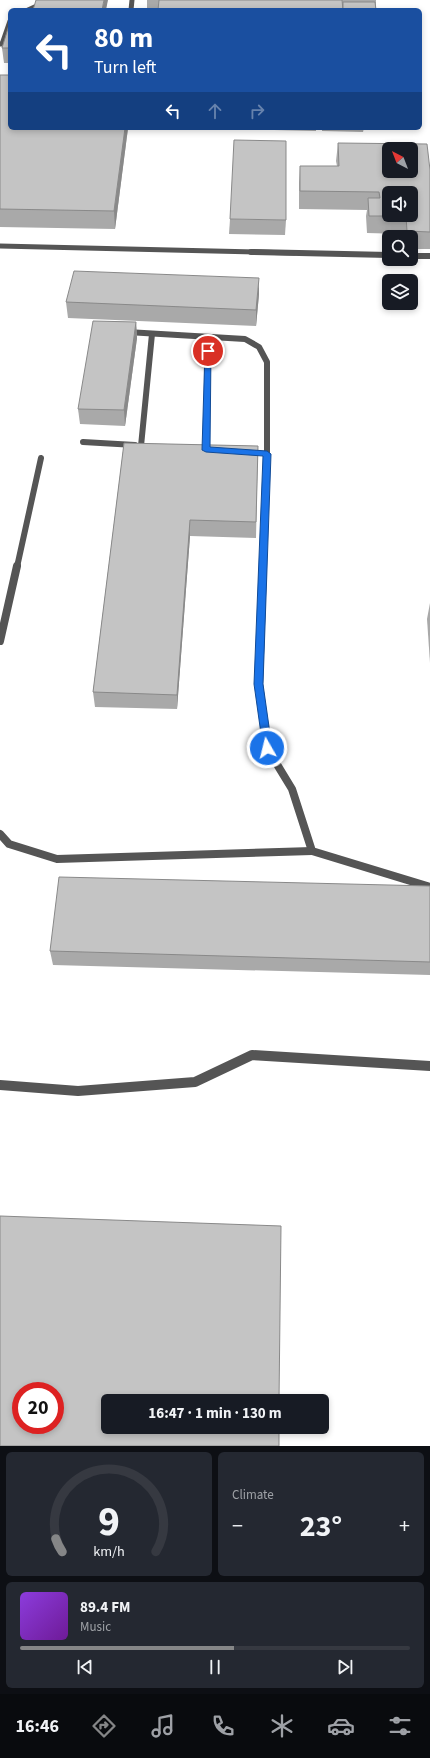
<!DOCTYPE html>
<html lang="en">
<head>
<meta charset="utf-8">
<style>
	:root { --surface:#171b24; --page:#242831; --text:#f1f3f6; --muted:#9ea1a6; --line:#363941; --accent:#858687 }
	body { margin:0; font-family:"Source Sans 3",sans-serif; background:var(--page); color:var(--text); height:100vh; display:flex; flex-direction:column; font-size:15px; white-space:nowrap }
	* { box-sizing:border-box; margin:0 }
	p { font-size:13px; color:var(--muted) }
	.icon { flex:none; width:22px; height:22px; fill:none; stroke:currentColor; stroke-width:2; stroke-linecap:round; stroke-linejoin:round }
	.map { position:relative; height:1446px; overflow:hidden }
	.details { display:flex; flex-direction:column; gap:6px; padding:6px; background:#0d0f14; flex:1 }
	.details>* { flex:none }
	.top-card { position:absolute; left:8px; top:8px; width:414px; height:122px; border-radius:6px; box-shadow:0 2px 6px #0003; background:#1a4fa0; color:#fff; overflow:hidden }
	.needle { width:26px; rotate:318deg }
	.fabs { position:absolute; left:382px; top:142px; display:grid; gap:8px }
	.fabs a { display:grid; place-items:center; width:36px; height:36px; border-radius:6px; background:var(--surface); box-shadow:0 2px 6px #0003; font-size:20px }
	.speed { position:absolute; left:12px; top:1382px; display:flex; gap:8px; font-size:20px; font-weight:700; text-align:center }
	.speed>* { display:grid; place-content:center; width:52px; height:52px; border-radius:50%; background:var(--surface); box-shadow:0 2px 6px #0003; line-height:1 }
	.speed .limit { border:6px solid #d22; background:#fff; color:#111 }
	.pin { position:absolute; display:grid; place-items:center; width:34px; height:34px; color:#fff; margin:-17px; border:2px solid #fff; border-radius:50%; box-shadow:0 1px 4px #0007 }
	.me { position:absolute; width:44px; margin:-22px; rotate:352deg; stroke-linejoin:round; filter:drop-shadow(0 0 3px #0008) }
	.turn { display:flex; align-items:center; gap:14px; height:84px; padding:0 20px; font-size:18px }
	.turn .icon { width:52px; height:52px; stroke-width:2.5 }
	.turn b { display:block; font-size:28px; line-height:34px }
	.lanes { display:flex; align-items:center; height:38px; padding:0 20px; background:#0003; justify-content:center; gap:20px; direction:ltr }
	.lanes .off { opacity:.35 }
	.big { font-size:30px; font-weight:700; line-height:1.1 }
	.details .widget { flex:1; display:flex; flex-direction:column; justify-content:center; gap:6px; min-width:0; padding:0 14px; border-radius:6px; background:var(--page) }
	.details .dial { align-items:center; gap:0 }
	.dial svg { height:104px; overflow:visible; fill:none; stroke:var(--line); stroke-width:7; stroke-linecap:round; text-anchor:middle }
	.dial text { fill:var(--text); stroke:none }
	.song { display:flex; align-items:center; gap:12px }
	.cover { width:48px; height:48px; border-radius:6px; background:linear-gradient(135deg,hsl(270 70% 55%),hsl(280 70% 35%)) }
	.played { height:4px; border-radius:2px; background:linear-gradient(90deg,var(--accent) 55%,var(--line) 55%) }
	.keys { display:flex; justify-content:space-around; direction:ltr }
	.heat { display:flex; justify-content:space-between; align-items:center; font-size:22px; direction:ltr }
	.details .tiles { flex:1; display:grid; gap:6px; grid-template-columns:1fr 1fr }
	.widget:last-child { grid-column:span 2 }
	.trip { position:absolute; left:101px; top:1394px; width:228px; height:40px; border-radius:6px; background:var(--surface); box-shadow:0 2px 6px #0003; font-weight:700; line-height:40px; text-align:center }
	.tabs { display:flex; height:64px; justify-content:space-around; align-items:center; background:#090b0e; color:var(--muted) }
	.tabs .icon { width:28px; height:28px }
	.tabs .on { color:var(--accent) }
	.tabs b { font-size:18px; color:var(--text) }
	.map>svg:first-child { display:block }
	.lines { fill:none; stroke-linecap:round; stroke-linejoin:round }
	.lane-far3 { stroke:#555; stroke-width:5 }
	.lane-far2 { stroke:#555; stroke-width:6 }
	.lane-far1 { stroke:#555; stroke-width:8 }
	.lane { stroke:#555; stroke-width:10 }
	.wall { fill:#a9a9a9 }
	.shaded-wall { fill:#898989 }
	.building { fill:#c4c4c4; stroke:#898989; fill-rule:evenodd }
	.route { fill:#1a73e8; stroke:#114b97 }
</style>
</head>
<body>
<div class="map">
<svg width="430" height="1446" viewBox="0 0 430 1446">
	<rect width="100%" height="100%" fill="#fff"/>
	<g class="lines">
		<g class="lane-far3">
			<path d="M28 10 50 0"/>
			<path d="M131 10 132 0"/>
			<path d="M0 44H2L10 21"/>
			<path d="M0 246 294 253"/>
		</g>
		<g class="lane-far2">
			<path d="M251 252 389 255"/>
			<path d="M411 256H430"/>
			<path d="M127 332 245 339 259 347 267 362V454L263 567"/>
			<path d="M83 442 135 445"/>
			<path d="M141 446 152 334"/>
			<path d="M206 450 208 337"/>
			<path d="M17 567 41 458"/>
		</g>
		<g class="lane-far1">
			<path d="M263 566 259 684 267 748 292 789 312 851 430 887"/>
			<path d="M0 641 17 566"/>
			<path d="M0 834 9 844 57 859 312 851"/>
		</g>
		<path class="lane" d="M0 1085 78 1091 195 1082 252 1055 430 1066"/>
	</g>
	<g class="wall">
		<rect x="147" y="0" width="229" height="10"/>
		<path d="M10 25V63H4L2 48Z"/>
		<path d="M0 75 10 128H128L115 229 0 227Z"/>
		<path d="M238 128H266V129Z"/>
		<path d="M274 128H316V131L274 130Z"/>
		<path d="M322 128H364L363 132 322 131Z"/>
		<path d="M338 143 430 170V249H411V237H404L403 234 367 233 366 216 367 210 299 209V183L300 166H337L336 161Z"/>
		<path d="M230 219 286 220 285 235 229 234Z"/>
		<path d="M259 294 256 326 68 318 66 302Z"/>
		<path d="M136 322 137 338 125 426 80 424 78 409Z"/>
		<path d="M124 443 258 446 256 538 190 536 177 709 95 707 93 692Z"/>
		<path d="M430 603V663L427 619Z"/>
		<path d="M430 886V975L53 965 50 951Z"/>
	</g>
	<g class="shaded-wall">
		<path d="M104 0H108L106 10H102Z"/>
		<path d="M125 128H128L115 229 114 211Z"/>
		<path d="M259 278V294L256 326V310Z"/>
		<path d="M136 322 137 338 125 426 124 410Z"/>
		<path d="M190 520V536L177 709V695Z"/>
	</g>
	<g class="building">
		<path d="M36 0H104L102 10H33Z"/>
		<path d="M159 0H342L343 10H158Z"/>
		<path d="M343 2H375L376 10H343Z"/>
		<path d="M9 25H10V48H2Z"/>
		<path d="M0 75H10V128H125L114 211 0 209Z"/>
		<path d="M234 140 286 141V220L230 219Z"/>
		<path d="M338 143 427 144 430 170V232L407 231 406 216H369L368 198H380L379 192 300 191V166H339ZM389 149H411V171H389ZM389 193H411V215H389Z"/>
		<path d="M74 271 259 278 256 310 66 302Z"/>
		<path d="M93 321 136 322 124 410 78 409Z"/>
		<path d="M124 443 258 446 256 522 190 520 177 695 93 692Z"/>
		<path d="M59 877 430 886V962L50 951Z"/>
		<path d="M0 1216 281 1226 279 1401H108V1427H279V1446H0ZM21 1391H55V1425H21Z"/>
	</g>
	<path class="route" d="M205 349H208L211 351 210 447 267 451 271 454 263 684 272 748 267 751 263 748 254 684 263 456 206 452 202 450Z"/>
</svg>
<div class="fabs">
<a><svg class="needle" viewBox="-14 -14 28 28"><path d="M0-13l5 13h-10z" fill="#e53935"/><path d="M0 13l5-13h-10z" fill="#9ea1a6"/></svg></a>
<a><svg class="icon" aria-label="sound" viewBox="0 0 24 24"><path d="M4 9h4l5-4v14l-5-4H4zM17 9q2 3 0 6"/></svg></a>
<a><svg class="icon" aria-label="search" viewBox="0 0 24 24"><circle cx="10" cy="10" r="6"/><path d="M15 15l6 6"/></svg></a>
<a><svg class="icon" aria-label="layers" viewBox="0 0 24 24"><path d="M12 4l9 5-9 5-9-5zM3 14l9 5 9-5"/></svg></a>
</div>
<div class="speed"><div class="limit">20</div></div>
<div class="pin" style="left:208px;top:351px;background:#d93025"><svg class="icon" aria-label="arrive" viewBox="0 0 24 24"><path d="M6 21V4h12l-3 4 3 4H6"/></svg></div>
<svg class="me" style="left:267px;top:748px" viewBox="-20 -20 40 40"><circle r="17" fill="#1a73e8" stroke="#fff" stroke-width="3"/><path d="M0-11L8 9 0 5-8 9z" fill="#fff"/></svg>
<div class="trip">16:47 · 1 min · 130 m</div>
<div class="top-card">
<div class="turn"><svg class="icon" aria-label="left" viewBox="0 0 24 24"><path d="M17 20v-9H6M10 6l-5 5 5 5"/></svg><div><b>80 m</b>Turn left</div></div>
<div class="lanes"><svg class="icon" aria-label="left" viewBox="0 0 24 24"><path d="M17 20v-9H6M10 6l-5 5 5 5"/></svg><svg class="icon off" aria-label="ahead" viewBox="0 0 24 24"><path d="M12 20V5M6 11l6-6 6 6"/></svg><svg class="icon off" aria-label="right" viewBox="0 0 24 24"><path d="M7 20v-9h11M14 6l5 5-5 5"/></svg></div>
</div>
</div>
<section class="details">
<div class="tiles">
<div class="widget dial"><svg viewBox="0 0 100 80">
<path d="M14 69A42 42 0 1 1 86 69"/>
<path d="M14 69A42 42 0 0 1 9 59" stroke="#858687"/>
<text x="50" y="56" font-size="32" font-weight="700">9</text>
<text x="50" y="72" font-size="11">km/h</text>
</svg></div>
<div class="widget"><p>Climate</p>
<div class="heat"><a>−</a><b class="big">23°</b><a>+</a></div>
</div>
<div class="widget">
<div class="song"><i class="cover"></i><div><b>89.4 FM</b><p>Music</p></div></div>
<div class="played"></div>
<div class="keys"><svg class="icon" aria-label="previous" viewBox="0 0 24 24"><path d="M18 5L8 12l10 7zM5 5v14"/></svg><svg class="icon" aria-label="pause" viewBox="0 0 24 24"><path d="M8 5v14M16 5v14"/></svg><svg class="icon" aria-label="next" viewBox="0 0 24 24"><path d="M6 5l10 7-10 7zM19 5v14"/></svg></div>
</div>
</div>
</section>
<nav class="tabs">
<b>16:46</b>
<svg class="icon on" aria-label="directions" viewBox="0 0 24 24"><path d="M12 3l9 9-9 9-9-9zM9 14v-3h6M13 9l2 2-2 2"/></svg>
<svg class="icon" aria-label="music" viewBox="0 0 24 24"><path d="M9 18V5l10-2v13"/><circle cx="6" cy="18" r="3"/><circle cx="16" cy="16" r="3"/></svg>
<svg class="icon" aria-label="phone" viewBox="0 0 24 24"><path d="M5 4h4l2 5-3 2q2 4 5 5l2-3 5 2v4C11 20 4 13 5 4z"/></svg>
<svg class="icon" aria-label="climate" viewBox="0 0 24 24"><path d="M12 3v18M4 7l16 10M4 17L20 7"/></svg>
<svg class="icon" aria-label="car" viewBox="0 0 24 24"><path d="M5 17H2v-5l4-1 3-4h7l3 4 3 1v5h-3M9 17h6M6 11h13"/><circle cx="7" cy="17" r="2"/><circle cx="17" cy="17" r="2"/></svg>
<svg class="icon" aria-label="filters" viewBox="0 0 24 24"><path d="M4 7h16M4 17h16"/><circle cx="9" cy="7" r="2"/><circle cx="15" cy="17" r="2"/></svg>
</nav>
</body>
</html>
